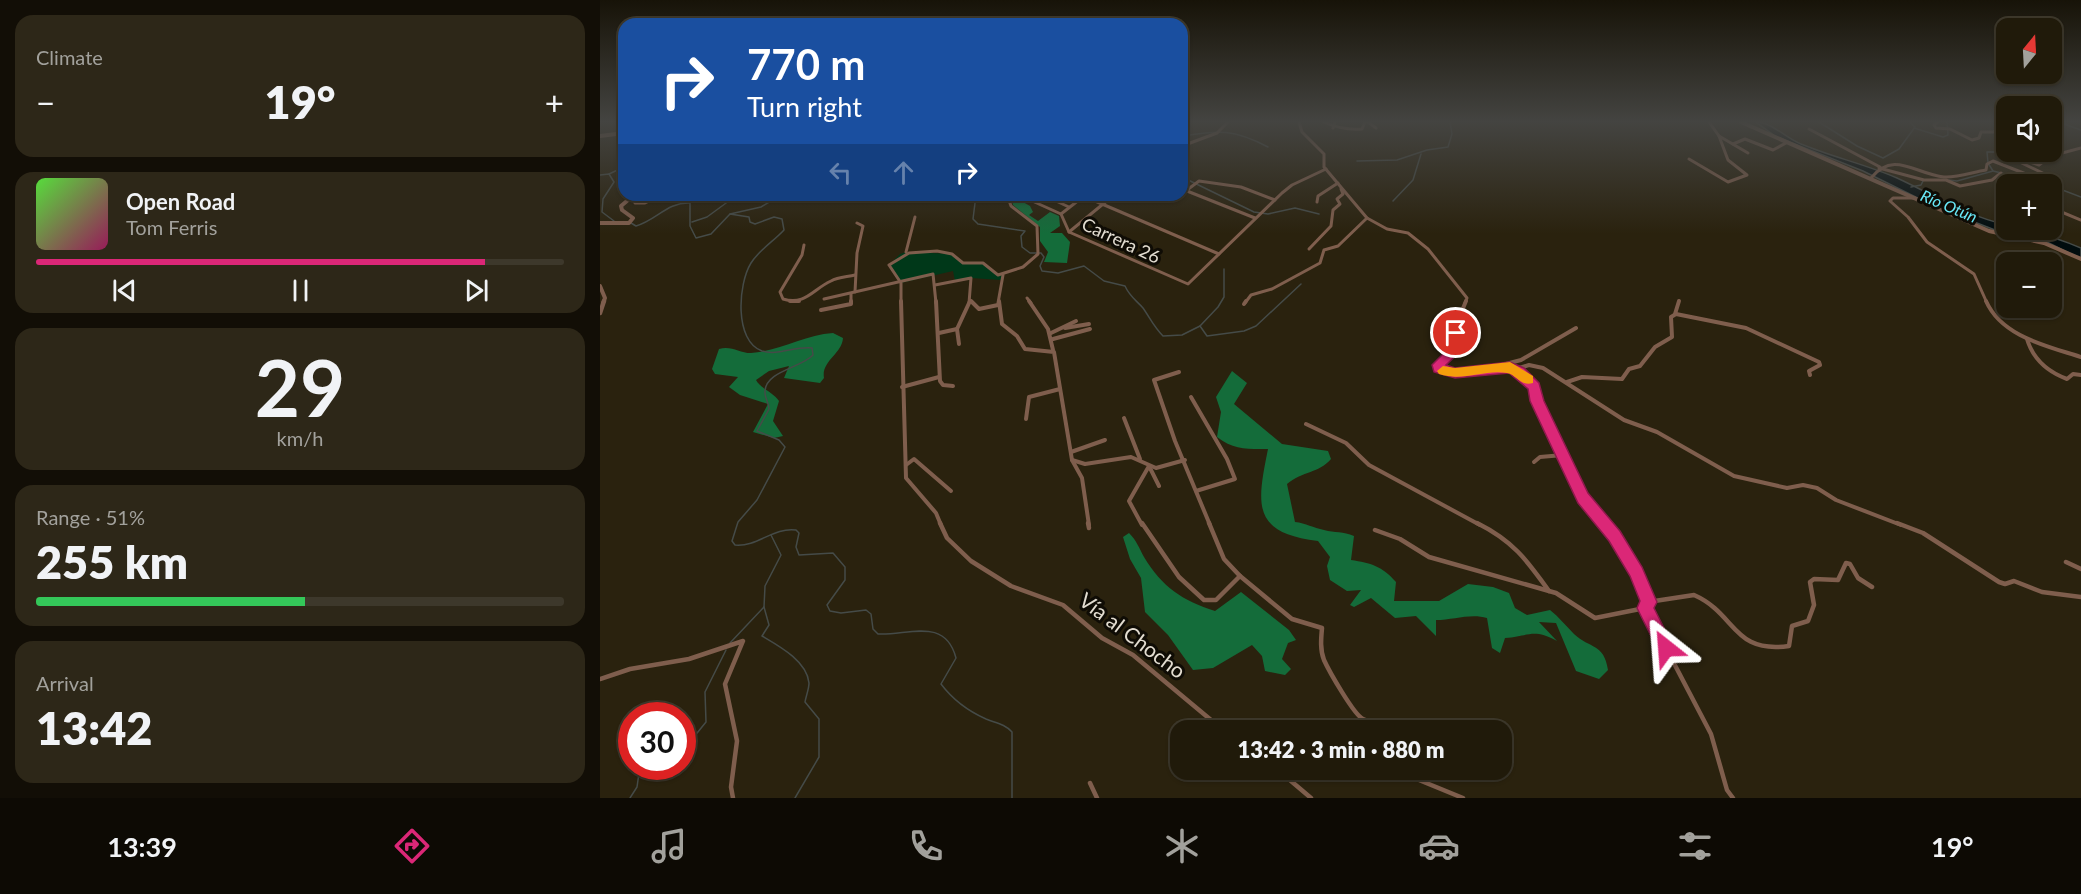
<!DOCTYPE html>
<html lang="en">
<head>
<meta charset="utf-8">
<style>
	:root { --surface:#201a0a; --page:#2d2718; --text:#f1f3f6; --muted:#a2a19c; --line:#3d382b; --accent:#db2777 }
	body { margin:0; font-family:Lato,sans-serif; background:var(--page); color:var(--text); height:100vh; display:flex; flex-direction:column; font-size:22px; white-space:nowrap }
	* { box-sizing:border-box; margin:0 }
	p { font-size:20px; color:var(--muted) }
	.icon { flex:none; width:33px; height:33px; fill:none; stroke:currentColor; stroke-width:2; stroke-linecap:round; stroke-linejoin:round }
	.map { position:relative; flex:1; overflow:hidden }
	.details { display:flex; flex-direction:column; gap:15px; padding:15px; background:#120e06; width:600px }
	.details>* { flex:none }
	.banner { position:absolute; left:18px; top:18px; width:570px; height:183px; border-radius:18px; box-shadow:0 2px 4px #0004,0 0 0 2px var(--line); background:#1a4fa0; color:#fff; overflow:hidden }
	.needle { width:39px; rotate:18deg }
	.fabs { position:absolute; left:1396px; top:18px; display:grid; gap:12px }
	.fabs a { display:grid; place-items:center; width:66px; height:66px; border-radius:12px; background:var(--surface); box-shadow:0 2px 4px #0004,0 0 0 2px var(--line); font-size:30px }
	.speed { position:absolute; left:18px; top:702px; display:flex; gap:12px; font-size:30px; font-weight:700; text-align:center }
	.speed>* { display:grid; place-content:center; width:78px; height:78px; border-radius:50%; background:var(--surface); box-shadow:0 2px 4px #0004,0 0 0 2px var(--line); line-height:1 }
	.speed .limit { border:9px solid #d22; background:#fff; color:#111 }
	.pin { position:absolute; display:grid; place-items:center; width:51px; height:51px; color:#fff; margin:-26px; border:3px solid #fff; border-radius:50%; box-shadow:0 2px 6px #0007 }
	.me { position:absolute; width:66px; margin:-33px; rotate:332deg; stroke-linejoin:round; filter:drop-shadow(0 0 4px #0008) }
	.turn { display:flex; align-items:center; gap:21px; height:126px; padding:0 30px; font-size:27px }
	.turn .icon { width:78px; height:78px; stroke-width:2.5 }
	.turn b { display:block; font-size:42px; line-height:51px }
	.lanes { display:flex; align-items:center; height:57px; padding:0 30px; background:#0003; justify-content:center; gap:30px; direction:ltr }
	.lanes .off { opacity:.35 }
	.big { font-size:45px; font-weight:800; line-height:1.1 }
	.details .tile { flex:1; display:flex; flex-direction:column; justify-content:center; gap:9px; min-width:0; padding:0 21px; border-radius:18px; background:var(--page) }
	.details .dial { align-items:center; gap:0 }
	.dial b { font-size:78px; line-height:1 }
	.song { display:flex; align-items:center; gap:18px }
	.cover { width:72px; height:72px; border-radius:9px; background:linear-gradient(135deg,hsl(110 70% 55%),hsl(330 70% 35%)) }
	.played { height:6px; border-radius:3px; background:linear-gradient(90deg,var(--accent) 85%,var(--line) 85%) }
	.keys { display:flex; justify-content:space-around; direction:ltr }
	.heat { display:flex; justify-content:space-between; align-items:center; font-size:33px; direction:ltr }
	.charge { height:9px; border-radius:4px; background:linear-gradient(90deg,#34c759 51%,var(--line) 0) }
	.trip { position:absolute; left:570px; top:720px; width:342px; height:60px; border-radius:18px; background:var(--surface); box-shadow:0 2px 4px #0004,0 0 0 2px var(--line); font-weight:800; line-height:60px; text-align:center }
	.tab-bar { display:flex; height:96px; justify-content:space-around; align-items:center; background:#0d0a04; color:var(--muted) }
	.tab-bar .icon { width:42px; height:42px }
	.tab-bar .active { color:var(--accent) }
	.tab-bar b { font-size:27px; color:var(--text) }
	main { display:flex; flex:1; min-height:0 }
	.map>svg:first-child { display:block }
	.green { fill:#003819 }
	.forest { fill:#146c3a }
	.water { fill:#010c0e; stroke:#454b48; stroke-width:1.5 }
	.lines { fill:none; stroke-linecap:round; stroke-linejoin:round }
	.stream { stroke:#454b48; stroke-width:1.5 }
	.minor-far2 { stroke:#7f5e4d; stroke-width:3 }
	.minor-far1 { stroke:#7f5e4d; stroke-width:4 }
	.minor { stroke:#7f5e4d; stroke-width:4.5 }
	.tertiary-far1 { stroke:#7f5e4d; stroke-width:4 }
	.tertiary { stroke:#7f5e4d; stroke-width:4.5 }
	.route { fill:#db2777; stroke:#8e194d; stroke-width:1.5 }
	.slow { fill:#f59e0b }
	.labels { text-anchor:middle; stroke-width:6; stroke-linejoin:round; paint-order:stroke }
	.far-water-label { font-size:16px; font-style:italic; fill:#69e9f9; stroke:#0f0c05 }
	.street-label { font-size:18px; fill:#e3ddd1; stroke:#0f0c05 }
	.near-street-label { font-size:21px; fill:#e3ddd1; stroke:#0f0c05 }
</style>
</head>
<body>
<main>
<section class="details">
<div class="tile"><p>Climate</p>
<div class="heat"><a>−</a><b class="big">19°</b><a>+</a></div>
</div>
<div class="tile">
<div class="song"><i class="cover"></i><div><b>Open Road</b><p>Tom Ferris</p></div></div>
<div class="played"></div>
<div class="keys"><svg class="icon" aria-label="previous" viewBox="0 0 24 24"><path d="M18 5L8 12l10 7zM5 5v14"/></svg><svg class="icon" aria-label="pause" viewBox="0 0 24 24"><path d="M8 5v14M16 5v14"/></svg><svg class="icon" aria-label="next" viewBox="0 0 24 24"><path d="M6 5l10 7-10 7zM19 5v14"/></svg></div>
</div>
<div class="tile dial"><b>29</b><p>km/h</p></div>
<div class="tile"><p>Range · 51%</p><b class="big">255 km</b><div class="charge"></div></div>
<div class="tile"><p>Arrival</p><b class="big">13:42</b></div>
</section>
<div class="map">
<svg width="1481" height="798" viewBox="0 0 1481 798">
	<rect width="100%" height="100%" fill="#2a220e"/>
	<path class="green" d="M306 252 353 254 360 262 383 263 396 274 403 275 401 280 371 278 355 281 353 271 301 283 289 265 300 254Z"/>
	<g class="forest">
		<path d="M411 195 430 206 433 212 429 215 438 221 450 212 459 216 460 226 450 233H462L470 242 467 263 444 262 448 252 440 241V227L413 205Z"/>
		<path d="M233 333 243 338C242 354 221 361 224 378L220 383 184 378 189 366 169 371 156 380C161 389 173 392 179 401L173 421 183 436 174 438 153 432 168 404 140 395 129 387 138 377 115 374 112 369 119 349C131 345 139 353 151 353 180 351 204 335 233 333Z"/>
		<path d="M632 371 647 383 634 404 682 444 728 451 731 459C719 473 703 471 687 484L695 522C706 523 713 528 724 530 735 533 743 531 754 536L751 560C771 563 782 566 796 582L794 601H839L868 584 893 587 909 593 915 608 927 615 950 610C959 617 966 626 974 634 990 649 1004 643 1008 670L999 679 976 671 956 623 939 622 957 641C933 628 930 636 905 638L900 653 892 648 887 618C871 613 853 620 836 620V636L816 616 795 618 771 598 754 607 750 605 761 590 747 591 730 580 727 566 730 557 718 541C651 533 657 504 668 449 647 449 634 450 617 437L621 412 616 397Z"/>
		<path d="M529 533C537 541 539 548 544 557 562 587 583 601 615 611L641 592 689 630 696 640 688 643 682 659 691 669 685 675 665 671 662 656 652 645 613 668 593 670 568 635 545 612 541 578 530 559 523 537Z"/>
	</g>
	<path class="water" d="M1156 122C1171 122 1186 138 1201 144 1232 157 1265 164 1297 178 1334 195 1366 216 1407 225V230C1433 230 1458 238 1481 248V259L1447 242 1395 230 1338 208 1263 171 1175 136Z"/>
	<g class="lines">
		<g class="stream">
			<path d="M1219 122 1257 146 1283 158 1299 149 1315 127 1309 122"/>
			<path d="M582 126 587 122"/>
			<path d="M1314 128 1343 137 1348 135 1347 122"/>
			<path d="M1407 132V136"/>
			<path d="M582 136C619 130 634 129 668 147"/>
			<path d="M1452 136 1459 133 1464 124 1481 130"/>
			<path d="M757 161 797 160 827 150 848 147 852 134 850 122"/>
			<path d="M1393 171 1447 184"/>
			<path d="M9 174 24 167"/>
			<path d="M0 175 9 174 14 182 3 199 2 212 14 221"/>
			<path d="M582 177 654 212 668 214 695 208 719 214"/>
			<path d="M1349 180 1357 181 1393 171 1388 163 1387 152H1396L1399 144 1407 142"/>
			<path d="M1452 186 1481 197"/>
			<path d="M1311 187 1321 185 1323 181"/>
			<path d="M376 195 373 219 378 224 425 231 421 236 422 247 430 253H441L444 257 440 266 442 271 458 273 484 266 504 281 525 286C530 297 536 300 543 308 550 318 554 327 563 336L582 335 600 326 618 307 624 297V269"/>
			<path d="M793 201 813 180 821 154"/>
			<path d="M130 214 161 207 181 195"/>
			<path d="M92 222 107 217 137 195"/>
			<path d="M31 223 36 226C57 220 67 202 90 203V226L96 238 111 234 130 214 149 217 150 222 155 224 174 217 182 219 184 230C174 241 159 250 151 263 138 284 134 341 162 351 178 356 195 346 212 348L213 355C201 368 166 371 165 391 164 397 169 403 169 409L157 431 179 440 185 447 157 500 138 522 132 541 135 545C158 547 173 527 196 530L199 533 196 547 199 555 233 553 245 567V580L227 605 230 611 241 613 266 610 271 614 273 629 278 634C307 636 345 616 356 658L341 684C353 700 368 711 386 719 396 723 405 724 412 732V798"/>
			<path d="M600 326 607 336 644 331 656 326 701 284"/>
			<path d="M164 607 169 625 162 636C179 646 207 661 209 683 209 689 206 696 205 702L219 719V757L195 798"/>
			<path d="M130 643 164 607 165 586 181 555 171 535"/>
			<path d="M82 746 89 743 106 722 105 692 126 650"/>
			<path d="M30 798 37 787 40 766"/>
		</g>
		<g class="minor-far2">
			<path d="M699 122 702 132 724 154V167L767 218 787 229 808 233 828 249 867 298 865 303"/>
			<path d="M724 122C737 128 748 130 762 129L765 122"/>
			<path d="M768 122 776 128"/>
			<path d="M1338 122 1334 125 1336 128 1350 129 1372 140 1379 138 1381 132H1393L1407 127"/>
			<path d="M733 128 735 122"/>
			<path d="M1209 129 1280 167"/>
			<path d="M1119 136 1148 153"/>
			<path d="M1133 144 1145 139 1173 150 1186 143"/>
			<path d="M582 146 617 133 628 122"/>
			<path d="M1089 159 1128 182 1147 175 1128 160 1119 136 1109 122"/>
			<path d="M1412 159 1414 155 1424 152 1431 156 1430 162 1439 165 1451 156 1481 148"/>
			<path d="M1279 168 1324 180H1346L1360 186 1392 180 1401 173 1403 185 1407 190"/>
			<path d="M1271 178C1294 150 1315 174 1344 177 1357 178 1373 172 1386 170L1387 164 1393 161 1426 174 1451 177 1407 156V150"/>
			<path d="M582 189 655 218"/>
			<path d="M587 190 599 181 641 187 675 200"/>
			<path d="M419 195 461 214 469 232 588 284 682 193 692 185 726 169"/>
			<path d="M443 195 469 207"/>
			<path d="M481 195 619 254"/>
			<path d="M33 197 35 203H45L61 195"/>
			<path d="M1315 198H1293L1290 201 1308 217 1327 242 1374 274 1387 303"/>
			<path d="M717 202 718 196 738 183"/>
			<path d="M1452 208 1481 220"/>
			<path d="M461 214 484 196"/>
			<path d="M469 232 514 195"/>
			<path d="M204 245 202 255 180 292 183 299C205 306 213 289 231 281 238 277 247 277 255 275"/>
			<path d="M709 249 731 226 733 210 740 204 737 199 743 194 741 189"/>
			<path d="M306 252 315 217"/>
			<path d="M335 285 371 278 369 303"/>
			<path d="M255 292 257 253 263 226 257 223"/>
			<path d="M251 294V303"/>
			<path d="M427 298 431 303"/>
			<path d="M224 299 333 274 336 303"/>
			<path d="M370 300 373 303"/>
			<path d="M301 303V283L289 265 309 253 337 251 352 254 363 263H383L398 275 423 267 438 254 437 226 411 206 407 195"/>
			<path d="M398 303 403 275"/>
			<path d="M645 303 651 295 672 289 720 263 724 250 738 246 767 218"/>
		</g>
		<g class="minor-far1">
			<path d="M190 301H199"/>
			<path d="M301 301 306 478 336 513 341 525"/>
			<path d="M336 301 340 381 343 385 353 386"/>
			<path d="M371 301 379 309 398 305"/>
			<path d="M399 301 402 324 417 336 425 349 454 352 472 460 482 478 489 525"/>
			<path d="M429 301 448 329 453 350"/>
			<path d="M866 301 857 323V349L838 365V368C870 376 906 356 931 383L985 502 1004 525"/>
			<path d="M1386 301C1402 337 1447 346 1481 357"/>
			<path d="M644 304 646 301"/>
			<path d="M221 310 251 304V301"/>
			<path d="M1075 314 1079 301"/>
			<path d="M465 328 489 324"/>
			<path d="M339 333 357 329"/>
			<path d="M451 333 476 321"/>
			<path d="M453 339 490 329"/>
			<path d="M1427 339C1433 359 1448 372 1467 379L1473 374 1481 375"/>
			<path d="M359 344 357 329 370 301"/>
			<path d="M902 365 921 360 976 328"/>
			<path d="M916 369 929 365 943 368 1024 420 1057 432 1134 476 1187 488 1203 485 1217 488 1236 500 1301 525"/>
			<path d="M579 372 554 380 575 441 610 525"/>
			<path d="M967 382 982 377 1022 379 1029 369 1040 366 1055 347 1072 337 1071 317 1076 314 1146 328 1219 362 1220 365 1209 371 1210 375"/>
			<path d="M302 387 339 377"/>
			<path d="M591 397 627 459 635 479 596 491"/>
			<path d="M524 418 540 459"/>
			<path d="M426 419 429 397 460 389"/>
			<path d="M706 424 746 443 769 465 880 525"/>
			<path d="M471 452 505 440"/>
			<path d="M472 460 485 464 531 457 556 468 585 460"/>
			<path d="M934 462 940 457 963 455"/>
			<path d="M306 465 314 459 351 491"/>
			<path d="M542 525 529 501 549 466 559 486"/>
		</g>
		<g class="minor">
			<path d="M340 523 347 538 371 561 411 586 463 605 502 638 533 655 623 730"/>
			<path d="M488 523 489 528"/>
			<path d="M542 523 579 577 604 600H616L640 576"/>
			<path d="M609 523 624 559 640 576 692 619 722 628C721 639 720 650 724 660 729 671 754 715 763 719 776 725 790 721 803 730"/>
			<path d="M877 523C913 541 926 559 949 591"/>
			<path d="M1003 523 1036 572 1048 602 1045 608 1111 734 1127 790 1133 798"/>
			<path d="M1297 523 1323 533 1399 582 1405 584 1414 581 1442 592 1481 597"/>
			<path d="M775 530 800 539 829 557 956 593 995 618 1045 608"/>
			<path d="M1466 562 1481 569"/>
			<path d="M1048 602 1094 595C1137 614 1132 654 1189 646L1192 626 1208 621 1214 605 1210 582 1214 579 1238 580 1246 563 1250 564 1258 578 1272 587"/>
			<path d="M0 679 30 669 89 659 143 641 125 684 137 741 131 787 133 798"/>
			<path d="M826 730 832 725"/>
			<path d="M678 770 711 798"/>
			<path d="M807 770 819 780 863 798"/>
			<path d="M490 783 497 798"/>
		</g>
		<g class="tertiary-far1">
			<path d="M1141 122 1389 231 1444 243 1481 259"/>
			<path d="M0 136 24 133"/>
			<path d="M0 223H29L33 218 22 210 21 206 34 195"/>
			<path d="M0 286 5 298 3 303"/>
		</g>
		<path class="tertiary" d="M0 313 4 301"/>
	</g>
	<linearGradient id="sky" x2="0" y2="1"><stop stop-color="#171308"/><stop offset="0.52" stop-color="#444441"/><stop offset="1" stop-color="#444441" stop-opacity="0"/></linearGradient>
	<rect width="1481" height="234" fill="url(#sky)"/>
	<path class="route" d="M856 328 863 333V349L846 365 855 368 910 362 924 368 939 383 944 401 988 493 1020 531 1042 567 1057 602 1054 608 1074 648 1072 654 1066 656 1060 654 1037 608 1040 601 1030 576 1009 541 978 503 930 401 928 389 909 373 855 378 834 372 832 365 850 347V333Z"/>
	<path class="slow" d="M910 362 933 376V383C921 387 917 375 907 373 885 369 863 382 839 374L837 371 843 366 855 368Z"/>
	<g class="labels">
		<g class="far-water-label">
			<text transform="translate(1349 206) rotate(23)" y="6">Río Otún</text>
		</g>
		<g class="street-label">
			<text transform="translate(521 241) rotate(25)" y="6">Carrera 26</text>
		</g>
		<g class="near-street-label">
			<text transform="translate(532 636) rotate(37)" y="7">Vía al Chocho</text>
		</g>
	</g>
</svg>
<div class="fabs">
<a><svg class="needle" viewBox="-14 -14 28 28"><path d="M0-13l5 13h-10z" fill="#e53935"/><path d="M0 13l5-13h-10z" fill="#a2a19c"/></svg></a>
<a><svg class="icon" aria-label="sound" viewBox="0 0 24 24"><path d="M4 9h4l5-4v14l-5-4H4zM17 9q2 3 0 6"/></svg></a>
<a>+</a>
<a>−</a>
</div>
<div class="speed"><div class="limit">30</div></div>
<div class="pin" style="left:856px;top:333px;background:#d93025"><svg class="icon" aria-label="arrive" viewBox="0 0 24 24"><path d="M6 21V4h12l-3 4 3 4H6"/></svg></div>
<svg class="me" style="left:1066px;top:648px" viewBox="-20 -20 40 40"><path d="M0-17L14 15 0 8-14 15z" fill="#db2777" stroke="#fff" stroke-width="4"/></svg>
<div class="trip">13:42 · 3 min · 880 m</div>
<div class="banner">
<div class="turn"><svg class="icon" aria-label="right" viewBox="0 0 24 24"><path d="M7 20v-9h11M14 6l5 5-5 5"/></svg><div><b>770 m</b>Turn right</div></div>
<div class="lanes"><svg class="icon off" aria-label="left" viewBox="0 0 24 24"><path d="M17 20v-9H6M10 6l-5 5 5 5"/></svg><svg class="icon off" aria-label="ahead" viewBox="0 0 24 24"><path d="M12 20V5M6 11l6-6 6 6"/></svg><svg class="icon" aria-label="right" viewBox="0 0 24 24"><path d="M7 20v-9h11M14 6l5 5-5 5"/></svg></div>
</div>
</div>
</main>
<nav class="tab-bar">
<b>13:39</b>
<svg class="icon active" aria-label="directions" viewBox="0 0 24 24"><path d="M12 3l9 9-9 9-9-9zM9 14v-3h6M13 9l2 2-2 2"/></svg>
<svg class="icon" aria-label="music" viewBox="0 0 24 24"><path d="M9 18V5l10-2v13"/><circle cx="6" cy="18" r="3"/><circle cx="16" cy="16" r="3"/></svg>
<svg class="icon" aria-label="phone" viewBox="0 0 24 24"><path d="M5 4h4l2 5-3 2q2 4 5 5l2-3 5 2v4C11 20 4 13 5 4z"/></svg>
<svg class="icon" aria-label="climate" viewBox="0 0 24 24"><path d="M12 3v18M4 7l16 10M4 17L20 7"/></svg>
<svg class="icon" aria-label="car" viewBox="0 0 24 24"><path d="M5 17H2v-5l4-1 3-4h7l3 4 3 1v5h-3M9 17h6M6 11h13"/><circle cx="7" cy="17" r="2"/><circle cx="17" cy="17" r="2"/></svg>
<svg class="icon" aria-label="filters" viewBox="0 0 24 24"><path d="M4 7h16M4 17h16"/><circle cx="9" cy="7" r="2"/><circle cx="15" cy="17" r="2"/></svg>
<b>19°</b>
</nav>
</body>
</html>
